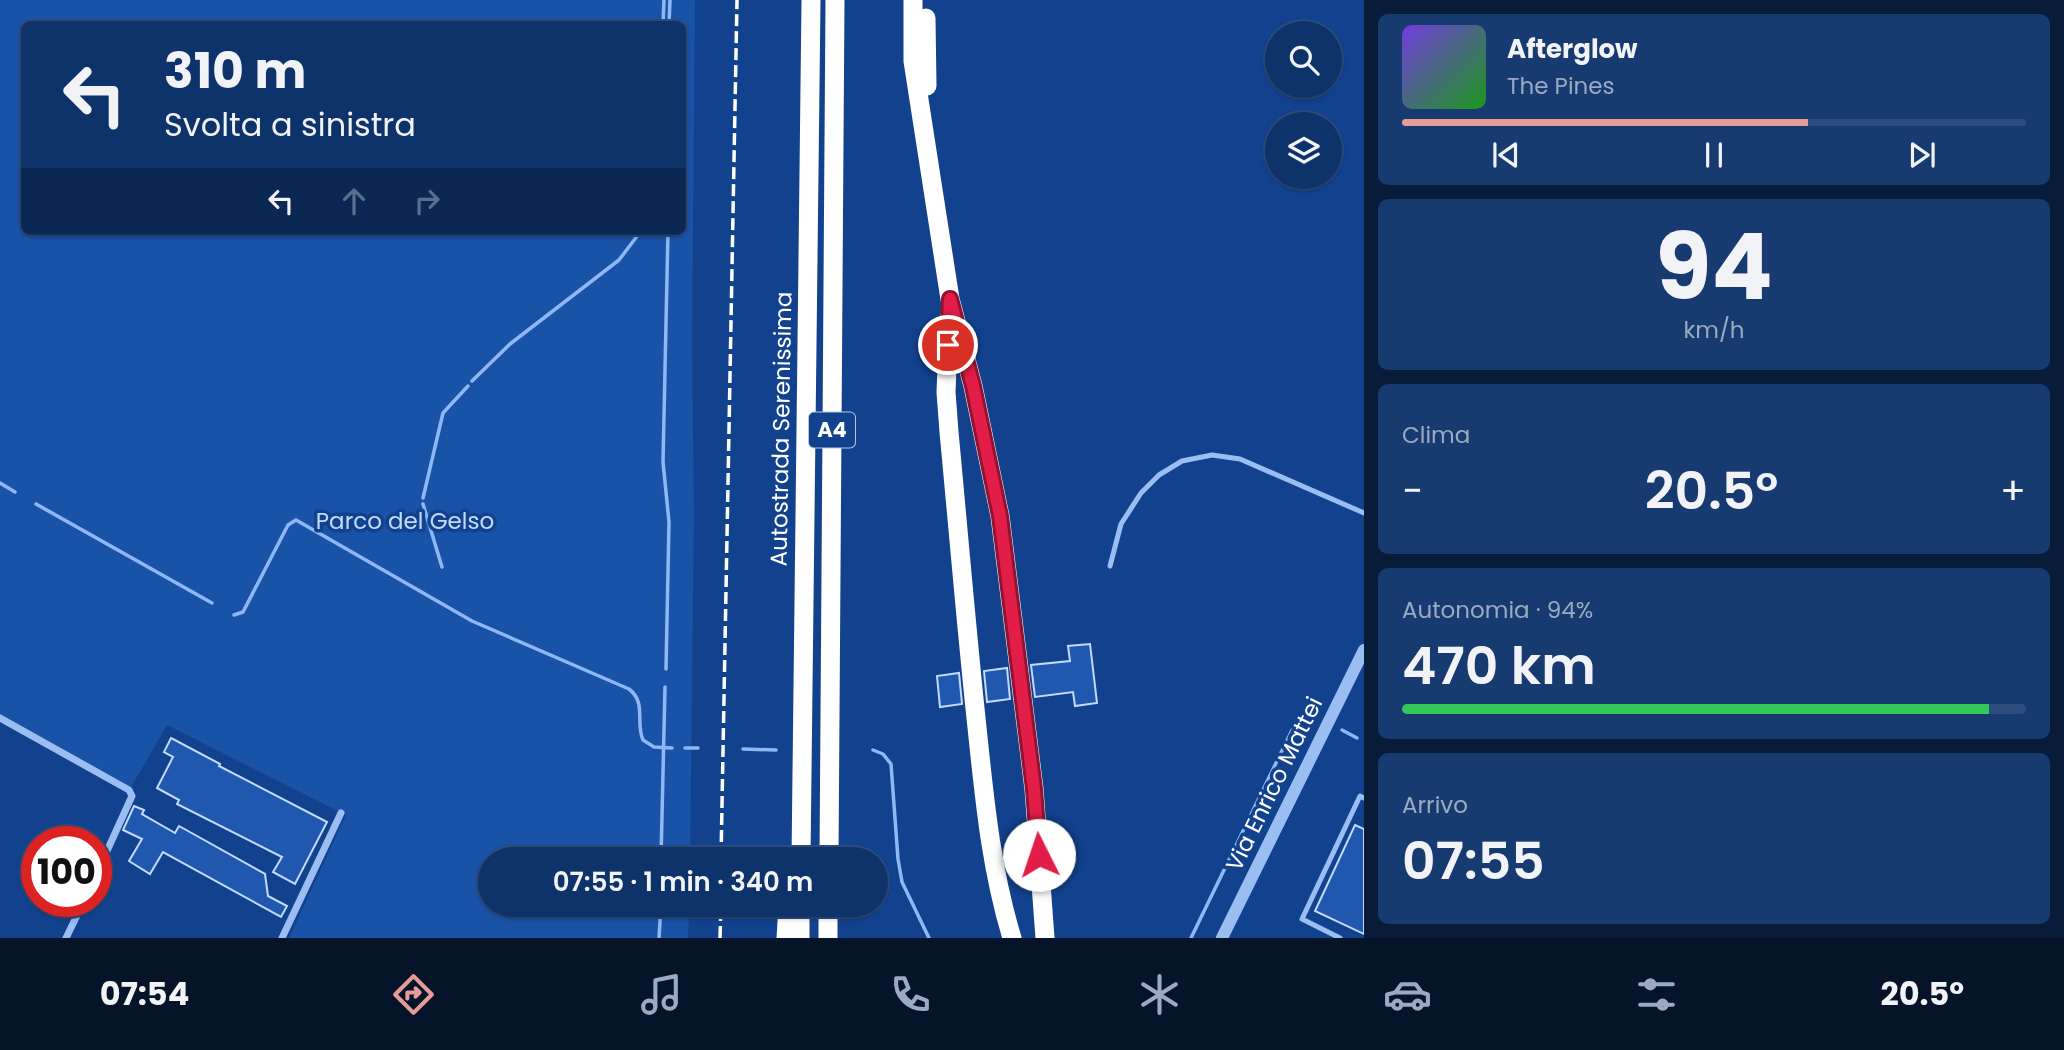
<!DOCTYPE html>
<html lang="it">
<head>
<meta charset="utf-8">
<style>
	:root { --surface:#0e326a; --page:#173a70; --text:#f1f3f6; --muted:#9baac1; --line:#2e4d7e; --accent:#e69b98 }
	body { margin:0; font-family:Poppins,sans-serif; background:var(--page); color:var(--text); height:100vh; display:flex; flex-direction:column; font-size:26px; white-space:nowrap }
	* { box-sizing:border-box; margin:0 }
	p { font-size:23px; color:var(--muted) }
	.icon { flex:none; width:38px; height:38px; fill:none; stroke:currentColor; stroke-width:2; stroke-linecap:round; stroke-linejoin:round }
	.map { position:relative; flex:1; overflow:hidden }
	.sheet { display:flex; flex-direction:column; gap:14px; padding:14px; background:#081c3a; width:700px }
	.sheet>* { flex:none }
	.top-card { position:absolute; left:21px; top:21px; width:665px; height:214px; border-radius:10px; box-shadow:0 2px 5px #0004,0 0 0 2px var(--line); background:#0e326a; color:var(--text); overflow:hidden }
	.controls { position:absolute; left:1265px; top:21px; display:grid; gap:14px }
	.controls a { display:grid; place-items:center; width:77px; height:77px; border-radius:50%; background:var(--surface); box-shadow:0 2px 5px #0004,0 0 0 2px var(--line); font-size:35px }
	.speed { position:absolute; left:21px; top:826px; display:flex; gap:14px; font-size:35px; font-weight:700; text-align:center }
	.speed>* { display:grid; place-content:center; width:91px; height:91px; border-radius:50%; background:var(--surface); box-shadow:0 2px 5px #0004,0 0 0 2px var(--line); line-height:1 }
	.speed .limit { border:10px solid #d22; background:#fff; color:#111 }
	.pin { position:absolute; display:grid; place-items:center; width:60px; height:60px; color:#fff; margin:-30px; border:4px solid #fff; border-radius:50%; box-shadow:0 2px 7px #0007 }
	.me { position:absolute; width:77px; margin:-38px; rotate:356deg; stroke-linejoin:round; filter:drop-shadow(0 0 5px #0008) }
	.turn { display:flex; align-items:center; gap:24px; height:147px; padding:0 28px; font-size:32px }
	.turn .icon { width:91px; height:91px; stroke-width:2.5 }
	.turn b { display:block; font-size:49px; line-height:60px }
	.lanes { display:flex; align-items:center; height:66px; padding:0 28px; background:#0003; justify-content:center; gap:35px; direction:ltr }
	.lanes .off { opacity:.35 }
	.big { font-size:52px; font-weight:600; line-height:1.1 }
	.sheet .widget { flex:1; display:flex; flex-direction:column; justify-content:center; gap:10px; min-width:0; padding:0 24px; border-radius:10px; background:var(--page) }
	.sheet .dial { align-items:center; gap:0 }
	.dial b { font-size:91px; line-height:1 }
	.song { display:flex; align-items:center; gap:21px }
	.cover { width:84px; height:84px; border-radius:10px; background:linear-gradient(135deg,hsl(260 70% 55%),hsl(120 70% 35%)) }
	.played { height:7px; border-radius:4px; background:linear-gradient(90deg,var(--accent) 65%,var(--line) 65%) }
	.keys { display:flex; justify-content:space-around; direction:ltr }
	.heat { display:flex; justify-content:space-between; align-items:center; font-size:38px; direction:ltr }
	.charge { height:10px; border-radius:5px; background:linear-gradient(90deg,#34c759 94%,var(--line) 0) }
	.trip { position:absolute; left:478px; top:847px; width:410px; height:70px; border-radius:35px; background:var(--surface); box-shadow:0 2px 5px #0004,0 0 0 2px var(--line); font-weight:600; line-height:70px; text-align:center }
	.tab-bar { display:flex; height:112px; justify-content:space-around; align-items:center; background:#06142a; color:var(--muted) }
	.tab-bar .icon { width:49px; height:49px }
	.tab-bar .active { color:var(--accent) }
	.tab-bar b { font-size:32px; color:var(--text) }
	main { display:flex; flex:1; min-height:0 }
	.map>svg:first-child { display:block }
	.green { fill:#1953a8; fill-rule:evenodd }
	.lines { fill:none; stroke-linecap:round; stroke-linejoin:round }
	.stream { stroke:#8db8f5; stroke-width:3.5 }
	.building { fill:#1f58ae; stroke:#c2dafd; stroke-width:2 }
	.service { stroke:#9bbef2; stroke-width:5 }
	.minor { stroke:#9bbef2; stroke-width:7 }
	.tertiary { stroke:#9bbef2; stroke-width:12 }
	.motorway { stroke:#fff; stroke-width:19 }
	.rail { stroke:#fff; stroke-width:3.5; stroke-dasharray:12 5; stroke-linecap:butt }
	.route-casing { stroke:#92132f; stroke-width:18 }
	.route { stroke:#e11d48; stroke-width:12 }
	.labels { text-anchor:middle; stroke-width:7; stroke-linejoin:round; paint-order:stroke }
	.shield { fill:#12428e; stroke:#b8c6dd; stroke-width:2 }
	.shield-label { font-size:21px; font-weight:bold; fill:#fff }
	.street-label { font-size:23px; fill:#fff; stroke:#12428e }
	.park-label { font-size:23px; fill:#c2dafd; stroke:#12428e }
</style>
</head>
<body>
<main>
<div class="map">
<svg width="1364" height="938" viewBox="0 0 1364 938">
	<rect width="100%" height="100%" fill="#12428e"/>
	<path class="green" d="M0 0H695L692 341 694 513 690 859H490V905H689L688 938H289L346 815 167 725 131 787 0 715ZM24 24H682V231H24Z"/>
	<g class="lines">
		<g class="stream">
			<path d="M663 24 664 0"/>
			<path d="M669 24 670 0"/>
			<path d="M472 381 510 344 619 260 641 231"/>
			<path d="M0 483 15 492"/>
			<path d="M423 498 443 413 468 386"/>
			<path d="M36 504 212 603"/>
			<path d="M423 504 442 567"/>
			<path d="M234 615 243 612 288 525 296 520 472 621 629 689C647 703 635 722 643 740L654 747 672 748"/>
			<path d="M666 669 669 522 663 462 668 231"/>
			<path d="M1342 730 1357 738"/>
			<path d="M685 748H698"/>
			<path d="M743 749 776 750"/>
			<path d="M873 750 883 754 891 764 898 859 902 882 929 938"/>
			<path d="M661 859 665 687"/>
			<path d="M659 938 661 905"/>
			<path d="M1191 938 1294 726C1299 718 1302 714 1311 714"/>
		</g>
	</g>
	<g class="building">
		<path d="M1090 644 1097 703 1075 706 1073 692 1035 697 1031 665 1070 661 1068 646Z"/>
		<path d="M1007 668 1010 699 987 702 984 671Z"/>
		<path d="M959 673 962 704 940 707 937 676Z"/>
		<path d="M171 738 220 764 219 766 327 822 295 884 273 872 282 857 177 804 179 800 157 788 173 757 164 752Z"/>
		<path d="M134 806 144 810 142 814 175 833 179 826 265 874 268 896 287 906 281 917 163 852 150 874 129 861 142 839 123 830Z"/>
		<path d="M1355 825 1364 829V934L1315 911Z"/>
	</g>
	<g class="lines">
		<g class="service">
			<path d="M1110 566 1121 524 1141 493 1159 475 1182 461 1212 455 1240 459 1364 513"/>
			<path d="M1340 938 1302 919 1360 796 1364 798"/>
		</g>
		<g class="minor">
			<path d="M0 718 129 790 132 796 96 875"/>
			<path d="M66 938 84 901"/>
			<path d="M282 938 341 813"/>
		</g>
		<path class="tertiary" d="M1222 938 1364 650"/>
		<g class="motorway">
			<path d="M913 0V61L950 299 973 386 1000 516 1034 789 1045 938"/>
			<path d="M926 18 927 86"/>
			<path d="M949 318 946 392 949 432C958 527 966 623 976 718 984 793 990 866 1012 938"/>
			<path d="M801 859 811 0"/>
			<path d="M829 859 835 0"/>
			<path d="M786 938 788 905"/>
			<path d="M800 938V905"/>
			<path d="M828 938V905"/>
		</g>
		<g class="rail">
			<path d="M721 859 737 0"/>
			<path d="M720 938 721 905"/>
		</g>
	</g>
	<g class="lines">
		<g class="route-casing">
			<path id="route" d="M948 345 950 299 973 386 1000 516 1034 789 1039 855"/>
		</g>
		<use href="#route" class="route"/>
	</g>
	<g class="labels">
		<rect class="shield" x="809" y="412.5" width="46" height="35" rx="5"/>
		<g class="shield-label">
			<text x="832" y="437">A4</text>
		</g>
		<g class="street-label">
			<text transform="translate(781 429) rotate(-89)" y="8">Autostrada Serenissima</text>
			<text transform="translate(1274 784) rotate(-64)" y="8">Via Enrico Mattei</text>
		</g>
		<g class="park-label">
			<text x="405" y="529">Parco del Gelso</text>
		</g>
	</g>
</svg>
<div class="controls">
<a><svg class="icon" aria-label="search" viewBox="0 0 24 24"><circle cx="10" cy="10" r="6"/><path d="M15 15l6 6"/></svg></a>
<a><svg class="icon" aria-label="layers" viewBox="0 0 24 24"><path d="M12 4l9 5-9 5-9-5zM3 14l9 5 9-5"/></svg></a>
</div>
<div class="speed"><div class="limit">100</div></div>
<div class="pin" style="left:948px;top:345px;background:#d93025"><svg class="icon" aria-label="arrive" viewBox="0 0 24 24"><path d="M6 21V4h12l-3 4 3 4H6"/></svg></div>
<svg class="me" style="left:1039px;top:855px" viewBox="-20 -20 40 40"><circle r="19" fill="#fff"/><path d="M0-13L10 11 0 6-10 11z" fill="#e11d48"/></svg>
<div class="trip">07:55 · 1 min · 340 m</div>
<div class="top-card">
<div class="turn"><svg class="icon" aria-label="left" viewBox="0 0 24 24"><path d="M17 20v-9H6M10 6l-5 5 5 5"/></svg><div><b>310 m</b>Svolta a sinistra</div></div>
<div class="lanes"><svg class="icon" aria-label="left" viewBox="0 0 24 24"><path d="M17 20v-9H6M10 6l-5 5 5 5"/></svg><svg class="icon off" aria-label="ahead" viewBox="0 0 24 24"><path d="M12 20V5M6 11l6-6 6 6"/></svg><svg class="icon off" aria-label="right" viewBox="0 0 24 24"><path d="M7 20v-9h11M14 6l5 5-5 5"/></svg></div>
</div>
</div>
<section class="sheet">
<div class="widget">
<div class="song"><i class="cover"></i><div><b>Afterglow</b><p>The Pines</p></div></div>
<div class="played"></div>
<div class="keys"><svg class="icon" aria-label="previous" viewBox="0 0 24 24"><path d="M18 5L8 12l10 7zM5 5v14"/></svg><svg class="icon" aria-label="pause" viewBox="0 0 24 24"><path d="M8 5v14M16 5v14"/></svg><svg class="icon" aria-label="next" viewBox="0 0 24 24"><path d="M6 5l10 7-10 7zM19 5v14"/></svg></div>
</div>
<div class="widget dial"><b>94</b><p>km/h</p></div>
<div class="widget"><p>Clima</p>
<div class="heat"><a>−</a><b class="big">20.5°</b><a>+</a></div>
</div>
<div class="widget"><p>Autonomia · 94%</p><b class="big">470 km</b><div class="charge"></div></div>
<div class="widget"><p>Arrivo</p><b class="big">07:55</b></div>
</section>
</main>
<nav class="tab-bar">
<b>07:54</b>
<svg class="icon active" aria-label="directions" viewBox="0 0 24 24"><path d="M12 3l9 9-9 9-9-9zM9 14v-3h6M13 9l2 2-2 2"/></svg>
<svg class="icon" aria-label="music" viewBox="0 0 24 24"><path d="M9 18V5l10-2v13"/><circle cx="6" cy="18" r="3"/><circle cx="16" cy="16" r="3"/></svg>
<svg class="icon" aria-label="phone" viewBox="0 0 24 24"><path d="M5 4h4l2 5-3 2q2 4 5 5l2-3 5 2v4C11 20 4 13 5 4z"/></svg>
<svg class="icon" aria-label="climate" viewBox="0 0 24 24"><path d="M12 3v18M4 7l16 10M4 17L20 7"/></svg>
<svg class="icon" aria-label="car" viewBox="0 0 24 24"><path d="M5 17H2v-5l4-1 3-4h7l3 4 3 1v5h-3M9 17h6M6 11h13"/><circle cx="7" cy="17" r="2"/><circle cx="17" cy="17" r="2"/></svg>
<svg class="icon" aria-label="filters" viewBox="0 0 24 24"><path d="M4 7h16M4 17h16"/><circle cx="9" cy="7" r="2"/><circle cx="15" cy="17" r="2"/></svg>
<b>20.5°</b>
</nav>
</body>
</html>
